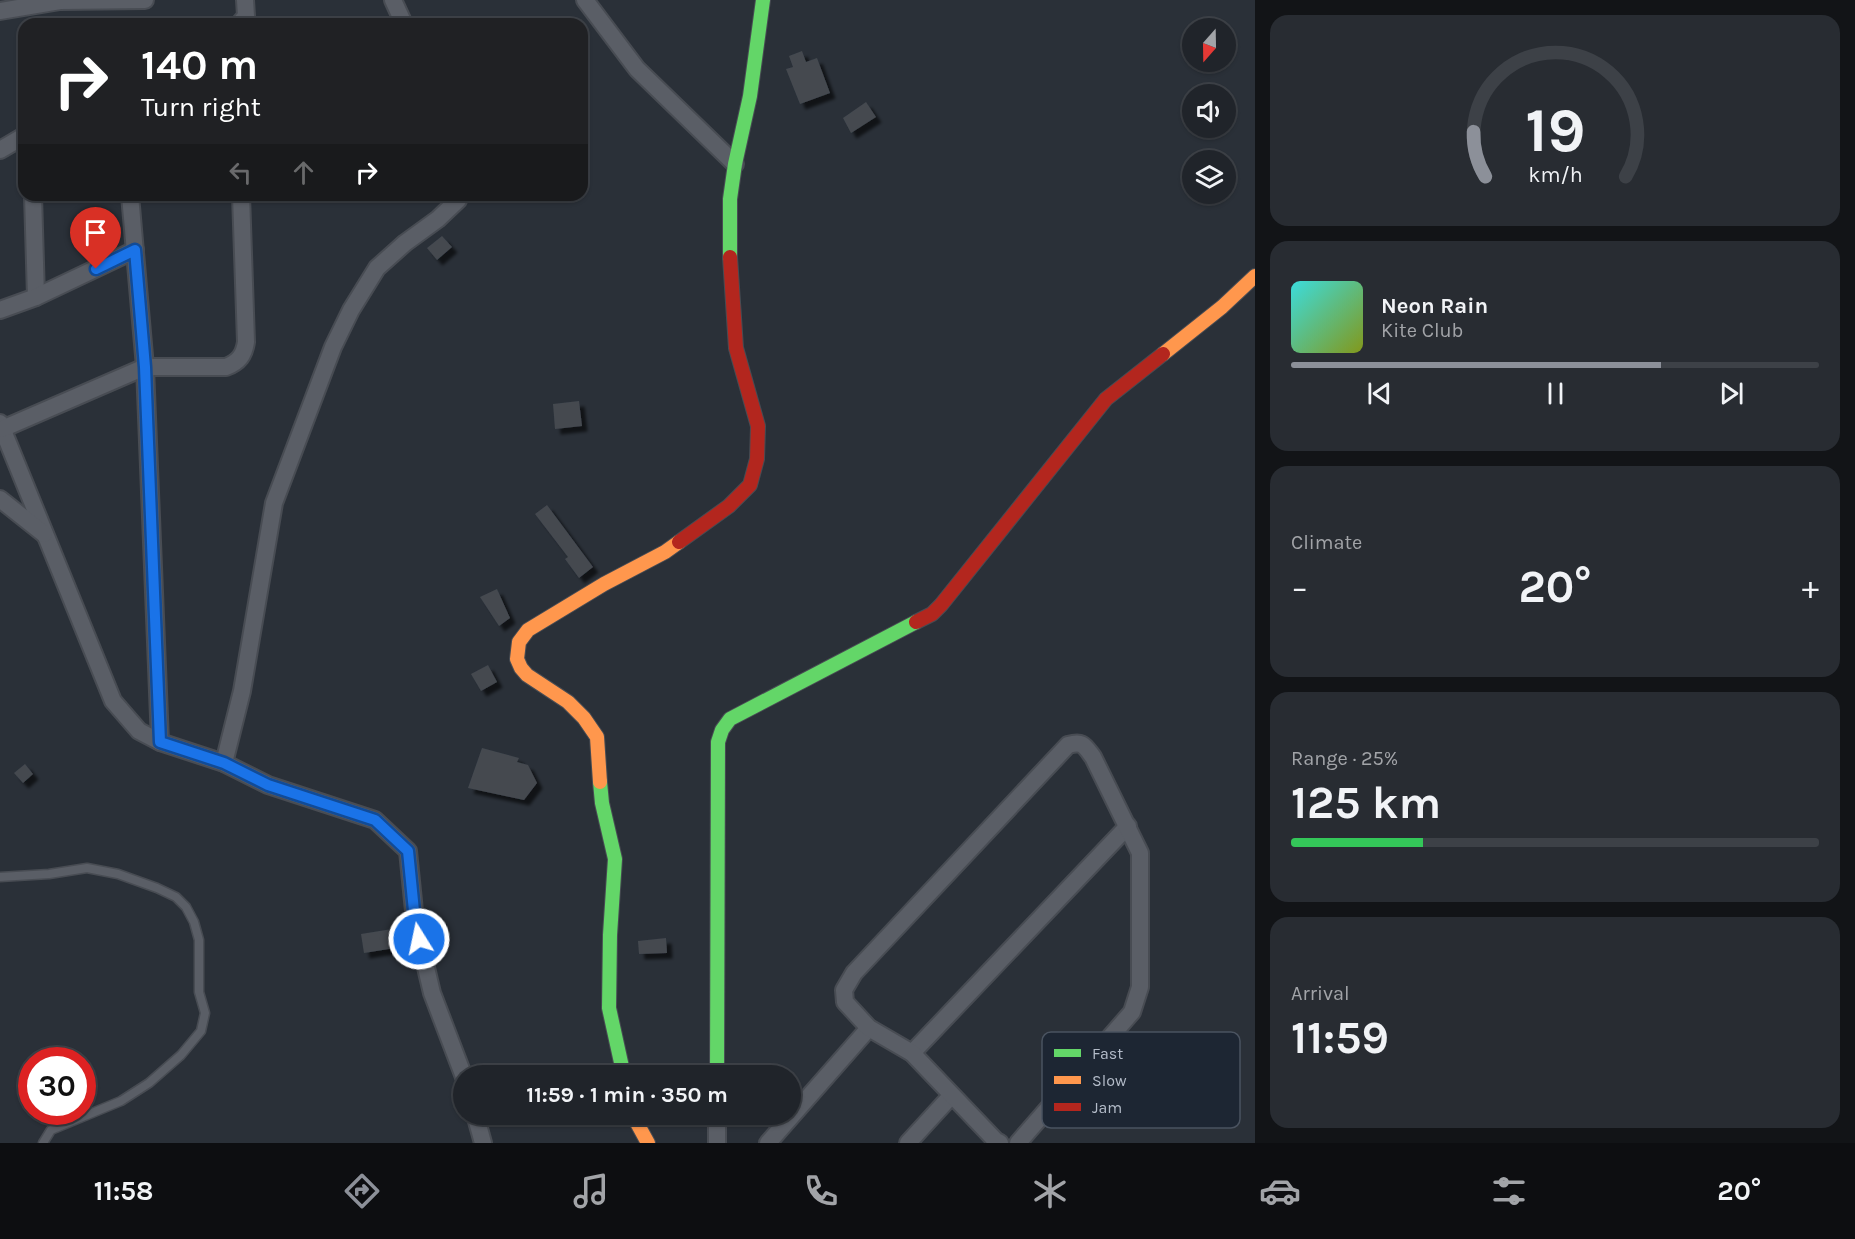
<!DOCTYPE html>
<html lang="en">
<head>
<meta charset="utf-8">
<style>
	:root { --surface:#20242a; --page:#282c32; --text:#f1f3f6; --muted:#a2a4a8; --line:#3d4147; --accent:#8c9099 }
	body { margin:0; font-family:Karla,sans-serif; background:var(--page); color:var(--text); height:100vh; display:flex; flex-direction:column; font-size:22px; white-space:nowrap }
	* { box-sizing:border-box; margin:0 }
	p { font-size:20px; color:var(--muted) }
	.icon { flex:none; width:33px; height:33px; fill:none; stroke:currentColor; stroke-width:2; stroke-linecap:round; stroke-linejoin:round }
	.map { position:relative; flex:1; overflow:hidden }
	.side { display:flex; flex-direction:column; gap:15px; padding:15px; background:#121417; width:600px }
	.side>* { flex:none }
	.banner { position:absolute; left:18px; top:18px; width:570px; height:183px; border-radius:18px; box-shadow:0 2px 4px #0004,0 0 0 2px var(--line); background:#202124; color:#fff; overflow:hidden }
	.needle { width:39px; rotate:200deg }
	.buttons { position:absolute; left:1182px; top:18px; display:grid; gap:12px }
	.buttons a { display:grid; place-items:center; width:54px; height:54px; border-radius:50%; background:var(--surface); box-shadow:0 2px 4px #0004,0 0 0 2px var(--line); font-size:30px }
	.speed { position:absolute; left:18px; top:1047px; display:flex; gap:12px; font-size:30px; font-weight:700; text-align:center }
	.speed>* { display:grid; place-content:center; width:78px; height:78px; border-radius:50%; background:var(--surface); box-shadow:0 2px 4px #0004,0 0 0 2px var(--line); line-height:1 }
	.speed .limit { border:9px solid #d22; background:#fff; color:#111 }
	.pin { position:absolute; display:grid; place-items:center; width:51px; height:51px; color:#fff; margin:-62px -26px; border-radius:50% 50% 50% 0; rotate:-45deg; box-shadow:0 0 6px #0007 }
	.pin .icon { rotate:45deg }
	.me { position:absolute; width:66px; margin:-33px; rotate:350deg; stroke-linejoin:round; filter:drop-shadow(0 0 4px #0008) }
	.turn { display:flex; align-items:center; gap:21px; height:126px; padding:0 24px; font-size:27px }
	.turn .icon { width:78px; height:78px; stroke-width:2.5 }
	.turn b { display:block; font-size:42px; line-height:51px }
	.lanes { display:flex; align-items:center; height:57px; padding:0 24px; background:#0003; justify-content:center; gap:30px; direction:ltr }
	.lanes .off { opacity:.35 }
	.big { font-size:45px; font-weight:700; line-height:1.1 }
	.side .widget { flex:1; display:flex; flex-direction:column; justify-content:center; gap:9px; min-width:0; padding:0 21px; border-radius:18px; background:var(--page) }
	.side .dial { align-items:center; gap:0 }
	.dial svg { height:156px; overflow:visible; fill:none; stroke:var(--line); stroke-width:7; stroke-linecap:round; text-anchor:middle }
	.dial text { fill:var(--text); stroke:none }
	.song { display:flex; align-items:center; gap:18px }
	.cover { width:72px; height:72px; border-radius:9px; background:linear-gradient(135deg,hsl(180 70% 55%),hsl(70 70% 35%)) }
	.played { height:6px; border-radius:3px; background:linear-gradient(90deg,var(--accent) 70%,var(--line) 70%) }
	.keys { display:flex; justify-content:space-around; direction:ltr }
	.heat { display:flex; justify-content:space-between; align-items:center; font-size:33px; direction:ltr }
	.charge { height:9px; border-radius:4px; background:linear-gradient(90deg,#34c759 25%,var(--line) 0) }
	.trip { position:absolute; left:453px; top:1065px; width:348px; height:60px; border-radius:30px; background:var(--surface); box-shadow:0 2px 4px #0004,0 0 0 2px var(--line); font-weight:700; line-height:60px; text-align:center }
	.tabs { display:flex; height:96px; justify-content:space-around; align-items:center; background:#0d0e11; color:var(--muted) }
	.tabs .icon { width:42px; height:42px }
	.tabs .on { color:var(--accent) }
	.tabs b { font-size:27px; color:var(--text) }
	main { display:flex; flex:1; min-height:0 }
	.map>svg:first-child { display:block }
	.building { fill:#444950; filter:url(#shadow) }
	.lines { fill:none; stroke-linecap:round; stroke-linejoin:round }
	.lane-casing { stroke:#484c53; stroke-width:11 }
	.street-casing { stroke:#484c53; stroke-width:20 }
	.fast-casing { stroke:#484c53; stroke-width:16 }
	.slow-casing { stroke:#484c53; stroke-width:16 }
	.jam-casing { stroke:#484c53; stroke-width:16 }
	.lane { stroke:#5a5e66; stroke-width:8 }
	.street { stroke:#5a5e66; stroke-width:16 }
	.fast { stroke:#63d668; stroke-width:14 }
	.slow { stroke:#ff974d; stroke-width:14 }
	.jam { stroke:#b3261e; stroke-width:14 }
	.route-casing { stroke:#114b97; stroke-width:15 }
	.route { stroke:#1a73e8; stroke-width:10 }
	.key { fill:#1d2633; stroke:#4a5360; stroke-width:1.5 }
	.key-label { font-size:16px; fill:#b4bcc9 }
</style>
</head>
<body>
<main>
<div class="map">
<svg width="1255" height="1143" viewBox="0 0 1255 1143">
	<defs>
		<filter id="shadow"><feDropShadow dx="5.5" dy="5.5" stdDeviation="1.5" flood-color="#0009"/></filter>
	</defs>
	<rect width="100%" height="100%" fill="#2a3038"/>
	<g class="building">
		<path d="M802 51 806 62 817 58 830 93 800 104 786 69 793 67 789 56Z"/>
		<path d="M866 102 876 117 851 133 843 118Z"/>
		<path d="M442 236 452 247 437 260 427 248Z"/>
		<path d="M579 401 582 426 555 429 553 404Z"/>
		<path d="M547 505 593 567 579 578 565 559 568 557 535 514Z"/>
		<path d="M497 589 510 618 499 626 480 597Z"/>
		<path d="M488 665 497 682 481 691 471 674Z"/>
		<path d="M482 748 519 758 517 762 528 765 537 783 524 800 468 788Z"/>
		<path d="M25 764 33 774 23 783 14 773Z"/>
		<path d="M392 929 395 948 364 953 361 934Z"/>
		<path d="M666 938 667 953 639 954 638 941Z"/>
	</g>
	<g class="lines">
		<g class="lane-casing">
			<path id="lane" d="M0 877 49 874 87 868 118 874 157 888 176 897 186 907 194 922 199 940V992L205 1013 201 1031 181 1055 149 1083 121 1101 51 1130 43 1143"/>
		</g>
		<g class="street-casing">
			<g id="street">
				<path d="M393 0 404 24"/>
				<path d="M585 0 637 69 735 164"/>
				<path d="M0 11 60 1 145 0"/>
				<path d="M239 24 246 16 245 0"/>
				<path d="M0 150 24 136"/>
				<path d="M33 195 36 297"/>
				<path d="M130 195 145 367 160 742"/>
				<path d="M0 310 36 297 135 250"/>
				<path d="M0 423 113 701 139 731 160 742 224 763 268 785 375 820 408 851 415 921 432 993 464 1077"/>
				<path d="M2 429 145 367H226C239 362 244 355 246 342L241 195"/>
				<path d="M0 499 44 534"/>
				<path d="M224 763 242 691 274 503 333 347 351 310 377 268 405 243 438 219 458 200 460 195"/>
				<path d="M912 1053 1128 826"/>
				<path d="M475 1114 483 1143"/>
				<path d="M717 1143V1114"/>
				<path d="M768 1143 869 1028"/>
				<path d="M908 1143 951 1096"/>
				<path d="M1000 1143 996 1141 912 1053 869 1028 845 1002 844 990 854 973 1068 745C1083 741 1084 745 1093 757L1140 853V987L1132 1012 1018 1143"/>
			</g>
		</g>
		<g class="fast-casing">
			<g id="fast">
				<path d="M730 257V199L735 164 750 96 763 0"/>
				<path d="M600 782 602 803 615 859 610 935 609 1008 624 1076"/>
				<path d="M717 1076 718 742 722 730 730 719 916 622"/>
			</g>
		</g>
		<g class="slow-casing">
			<g id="slow">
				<path d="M1163 354 1222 307 1255 276"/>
				<path d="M600 782 597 737 584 718 568 702 527 675 521 668 517 659 519 642 528 630 604 584 665 552 679 542"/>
				<path d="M635 1114 637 1123 648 1143"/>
			</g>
		</g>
		<g class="jam-casing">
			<g id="jam">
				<path d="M679 542 729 506 750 485 757 459 758 426 736 348 730 257"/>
				<path d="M916 622 932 614 941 605 1106 399 1163 354"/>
			</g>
		</g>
		<use href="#lane" class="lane"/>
		<use href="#street" class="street"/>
		<use href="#fast" class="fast"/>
		<use href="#slow" class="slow"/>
		<use href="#jam" class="jam"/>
	</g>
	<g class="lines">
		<g class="route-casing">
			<path id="route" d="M96 269 135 250 145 367 160 742 224 763 268 785 375 820 408 851 415 921 419 939"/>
		</g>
		<use href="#route" class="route"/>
	</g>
	<rect x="1042" y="1032" width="198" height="96" rx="9" class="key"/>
	<rect x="1054" y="1049" width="27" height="8" fill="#63d668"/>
	<rect x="1054" y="1076" width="27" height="8" fill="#ff974d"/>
	<rect x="1054" y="1103" width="27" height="8" fill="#b3261e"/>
	<g class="key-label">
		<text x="1092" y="1059">Fast</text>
		<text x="1092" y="1086">Slow</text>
		<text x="1092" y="1113">Jam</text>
	</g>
</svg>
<div class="buttons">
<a><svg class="needle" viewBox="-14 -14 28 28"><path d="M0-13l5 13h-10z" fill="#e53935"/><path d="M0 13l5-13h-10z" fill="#a2a4a8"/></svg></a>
<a><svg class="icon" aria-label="sound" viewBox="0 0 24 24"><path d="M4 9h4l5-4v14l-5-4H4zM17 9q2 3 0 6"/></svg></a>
<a><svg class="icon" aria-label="layers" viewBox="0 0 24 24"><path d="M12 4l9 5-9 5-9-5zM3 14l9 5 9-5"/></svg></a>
</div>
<div class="speed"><div class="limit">30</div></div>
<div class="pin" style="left:96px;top:269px;background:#d93025"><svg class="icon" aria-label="arrive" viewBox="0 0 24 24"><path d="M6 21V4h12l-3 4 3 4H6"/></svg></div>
<svg class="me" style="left:419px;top:939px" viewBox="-20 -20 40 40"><circle r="17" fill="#1a73e8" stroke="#fff" stroke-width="3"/><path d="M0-11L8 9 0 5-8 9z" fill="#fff"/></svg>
<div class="trip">11:59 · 1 min · 350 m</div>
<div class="banner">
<div class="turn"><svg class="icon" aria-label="right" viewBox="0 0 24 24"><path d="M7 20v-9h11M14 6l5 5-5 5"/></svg><div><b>140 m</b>Turn right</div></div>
<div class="lanes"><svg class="icon off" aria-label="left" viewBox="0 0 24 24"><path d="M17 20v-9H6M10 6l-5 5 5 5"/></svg><svg class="icon off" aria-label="ahead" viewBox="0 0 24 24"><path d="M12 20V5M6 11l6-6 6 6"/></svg><svg class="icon" aria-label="right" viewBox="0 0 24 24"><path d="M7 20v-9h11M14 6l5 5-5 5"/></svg></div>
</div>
</div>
<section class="side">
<div class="widget dial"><svg viewBox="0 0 100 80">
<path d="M14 69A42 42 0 1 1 86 69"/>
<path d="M14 69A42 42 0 0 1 8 46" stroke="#8c9099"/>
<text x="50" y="56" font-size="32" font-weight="700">19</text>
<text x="50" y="72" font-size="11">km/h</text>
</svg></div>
<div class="widget">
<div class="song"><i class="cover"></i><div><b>Neon Rain</b><p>Kite Club</p></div></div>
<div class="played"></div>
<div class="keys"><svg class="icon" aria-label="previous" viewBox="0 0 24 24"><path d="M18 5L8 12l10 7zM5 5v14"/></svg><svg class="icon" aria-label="pause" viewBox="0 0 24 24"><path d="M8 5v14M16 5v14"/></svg><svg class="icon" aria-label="next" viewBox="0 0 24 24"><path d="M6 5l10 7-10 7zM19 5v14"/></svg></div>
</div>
<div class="widget"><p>Climate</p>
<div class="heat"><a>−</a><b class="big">20°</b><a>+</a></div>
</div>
<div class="widget"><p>Range · 25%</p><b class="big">125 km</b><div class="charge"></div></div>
<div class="widget"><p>Arrival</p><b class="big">11:59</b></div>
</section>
</main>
<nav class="tabs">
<b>11:58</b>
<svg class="icon on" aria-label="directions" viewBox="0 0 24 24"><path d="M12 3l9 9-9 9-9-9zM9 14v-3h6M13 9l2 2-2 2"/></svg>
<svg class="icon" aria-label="music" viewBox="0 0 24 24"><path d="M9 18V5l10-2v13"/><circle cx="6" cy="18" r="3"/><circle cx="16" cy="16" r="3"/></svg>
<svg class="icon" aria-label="phone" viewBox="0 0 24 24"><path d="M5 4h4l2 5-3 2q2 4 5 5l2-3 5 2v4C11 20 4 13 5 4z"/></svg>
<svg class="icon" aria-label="climate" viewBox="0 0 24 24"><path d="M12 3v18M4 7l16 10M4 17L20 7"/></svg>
<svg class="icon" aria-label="car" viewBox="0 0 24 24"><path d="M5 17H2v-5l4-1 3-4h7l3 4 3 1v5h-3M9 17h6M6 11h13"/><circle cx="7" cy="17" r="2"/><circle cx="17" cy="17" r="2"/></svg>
<svg class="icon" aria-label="filters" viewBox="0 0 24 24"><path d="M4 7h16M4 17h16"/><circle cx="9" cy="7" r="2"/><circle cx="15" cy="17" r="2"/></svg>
<b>20°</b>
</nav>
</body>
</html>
